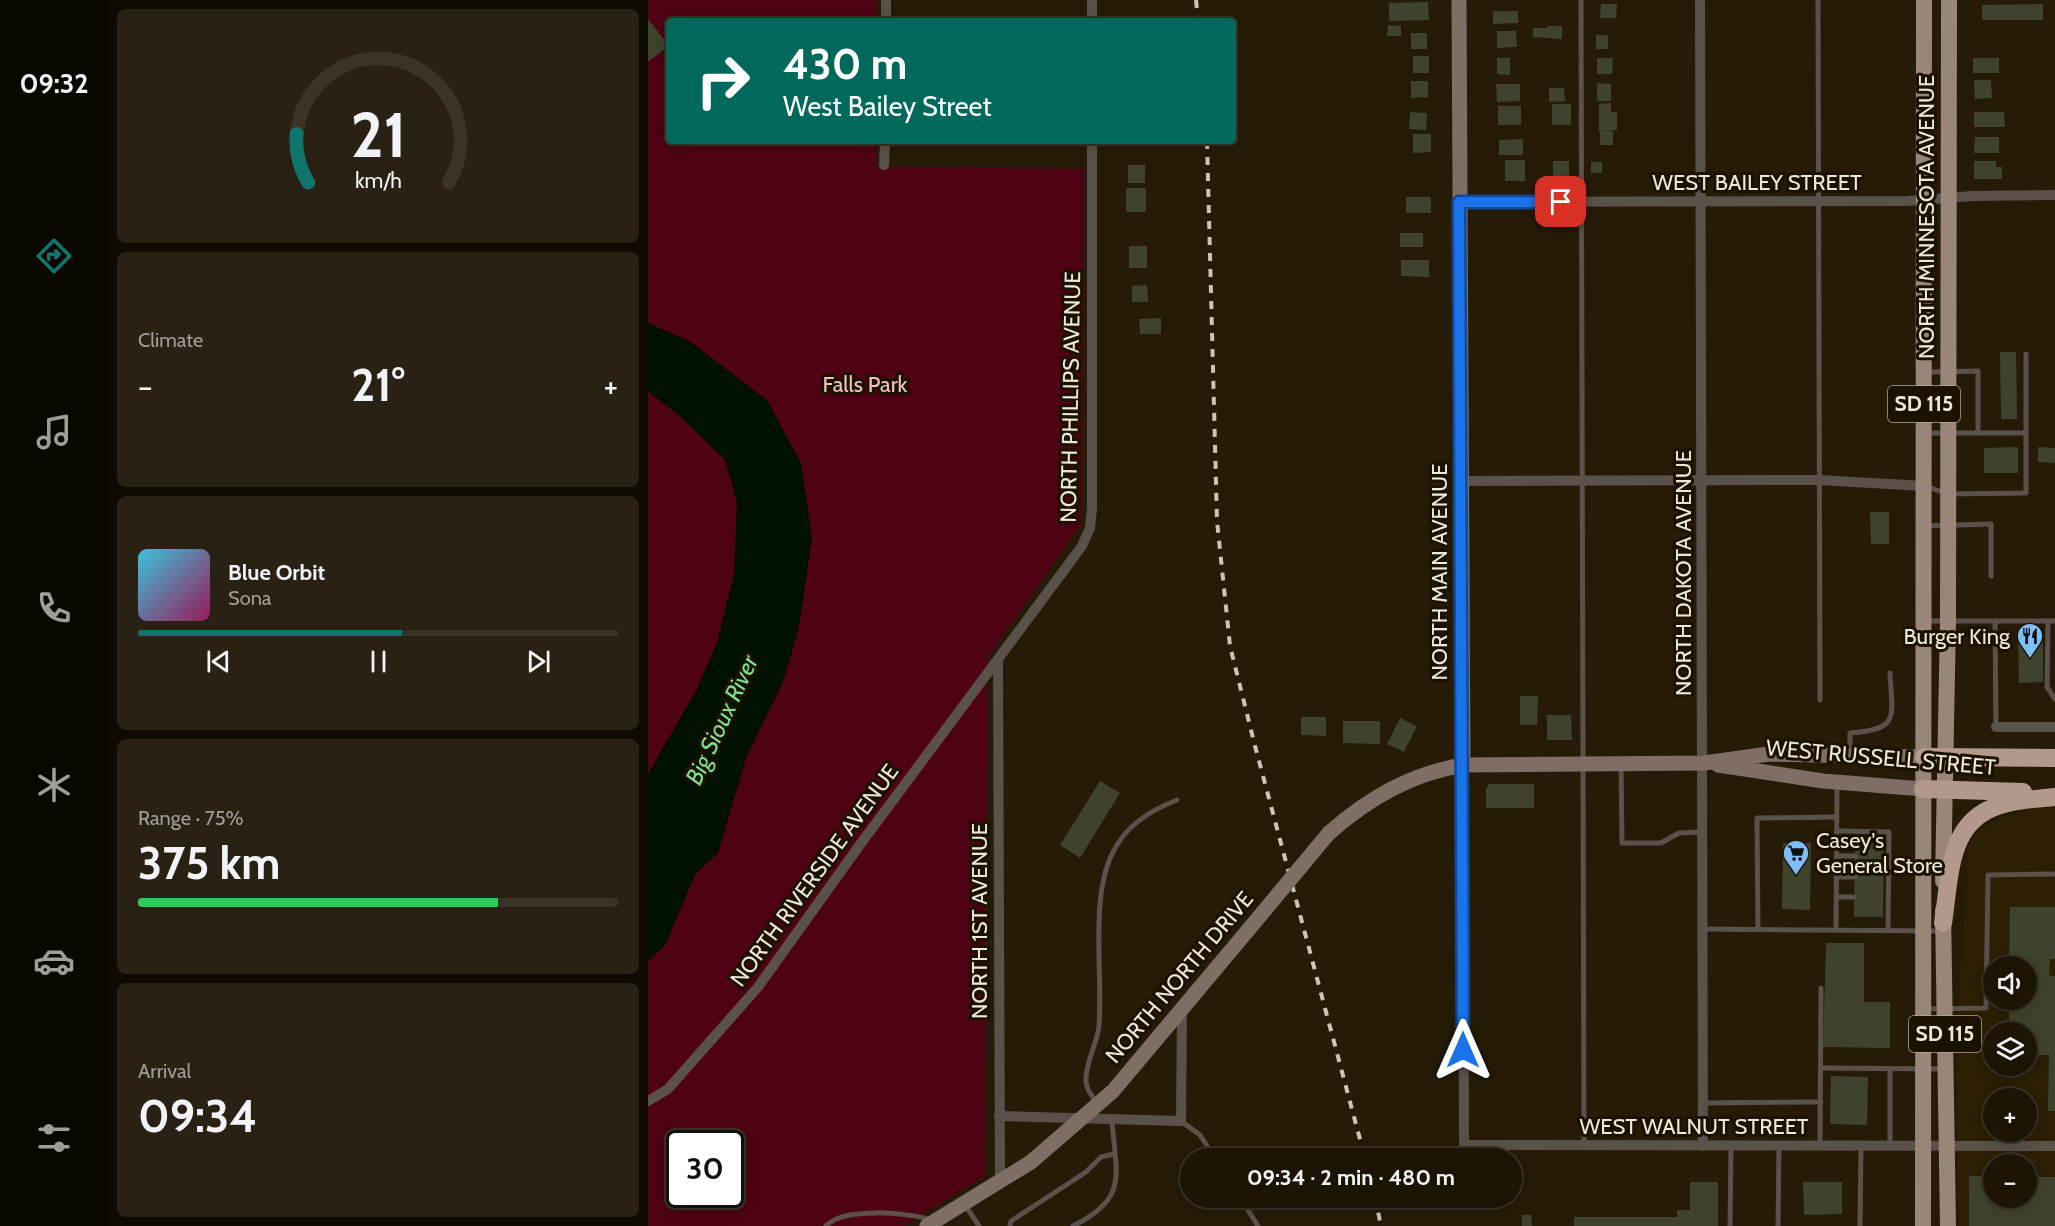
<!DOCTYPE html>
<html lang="en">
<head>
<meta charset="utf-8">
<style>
	:root { --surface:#1c1405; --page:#292113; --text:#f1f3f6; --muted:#a09e9a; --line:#3a3327; --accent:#0f766e }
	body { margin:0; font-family:Cabin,sans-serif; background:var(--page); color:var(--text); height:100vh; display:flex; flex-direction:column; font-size:22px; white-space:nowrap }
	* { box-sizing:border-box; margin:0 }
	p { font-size:20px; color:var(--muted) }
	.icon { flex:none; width:33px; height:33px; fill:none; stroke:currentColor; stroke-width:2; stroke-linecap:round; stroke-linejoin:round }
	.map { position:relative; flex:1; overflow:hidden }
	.sheet { display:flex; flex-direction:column; gap:9px; padding:9px; background:#0f0b03; width:540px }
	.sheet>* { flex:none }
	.guide { position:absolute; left:18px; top:18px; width:570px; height:126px; border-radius:6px; box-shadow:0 3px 15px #0003,0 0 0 2px var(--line); background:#00695c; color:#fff; overflow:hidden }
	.fabs { position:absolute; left:1335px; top:956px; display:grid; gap:12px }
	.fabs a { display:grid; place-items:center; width:54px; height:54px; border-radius:50%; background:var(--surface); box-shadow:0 3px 15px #0003,0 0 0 2px var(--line); font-size:30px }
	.speed { position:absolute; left:18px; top:1130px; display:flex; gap:12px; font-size:30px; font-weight:700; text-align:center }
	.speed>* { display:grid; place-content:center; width:78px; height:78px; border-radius:50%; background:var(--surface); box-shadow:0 3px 15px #0003,0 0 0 2px var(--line); line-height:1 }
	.speed .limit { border:3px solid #111; border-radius:9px; background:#fff; color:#111 }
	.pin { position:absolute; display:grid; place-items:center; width:51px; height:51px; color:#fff; margin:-26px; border-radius:12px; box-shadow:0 3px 9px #0006 }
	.me { position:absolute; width:66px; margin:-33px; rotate:0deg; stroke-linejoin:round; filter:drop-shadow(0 0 4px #0008) }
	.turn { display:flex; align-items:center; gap:21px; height:126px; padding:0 18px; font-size:27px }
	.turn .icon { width:78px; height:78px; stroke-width:2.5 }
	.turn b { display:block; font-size:42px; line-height:51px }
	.big { font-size:45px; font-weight:700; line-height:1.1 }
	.sheet .card { flex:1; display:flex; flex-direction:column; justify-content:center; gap:9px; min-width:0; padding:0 21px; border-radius:9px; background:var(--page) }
	.sheet .dial { align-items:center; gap:0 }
	.dial svg { height:156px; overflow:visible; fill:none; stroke:var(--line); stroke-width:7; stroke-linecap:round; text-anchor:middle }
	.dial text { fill:var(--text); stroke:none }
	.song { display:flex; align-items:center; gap:18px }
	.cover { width:72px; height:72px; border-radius:9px; background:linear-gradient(135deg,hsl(190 70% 55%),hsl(330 70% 35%)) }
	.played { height:6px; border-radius:3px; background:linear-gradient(90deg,var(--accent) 55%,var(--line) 55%) }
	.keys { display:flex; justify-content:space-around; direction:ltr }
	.heat { display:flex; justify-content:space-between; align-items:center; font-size:33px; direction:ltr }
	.charge { height:9px; border-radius:4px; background:linear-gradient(90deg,#34c759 75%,var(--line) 0) }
	.trip { position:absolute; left:532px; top:1148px; width:342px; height:60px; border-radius:30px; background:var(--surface); box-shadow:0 3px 15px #0003,0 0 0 2px var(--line); font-weight:700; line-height:60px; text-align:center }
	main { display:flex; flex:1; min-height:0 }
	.tab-bar { display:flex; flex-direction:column; width:108px; justify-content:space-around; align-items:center; background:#0b0802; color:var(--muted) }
	.tab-bar .icon { width:42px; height:42px }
	.tab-bar .current { color:var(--accent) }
	.tab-bar b { font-size:27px; color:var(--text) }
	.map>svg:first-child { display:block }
	.built { fill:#2c1f04; fill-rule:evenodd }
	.green { fill:#4e0213; fill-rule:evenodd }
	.water { fill:#001102 }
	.building { fill:#3f432d }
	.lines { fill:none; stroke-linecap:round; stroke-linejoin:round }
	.lane { stroke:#5b514b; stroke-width:5 }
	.street { stroke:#5b514b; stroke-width:10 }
	.secondary { stroke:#7e6e65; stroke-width:15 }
	.primary { stroke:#9a8579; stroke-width:16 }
	.highway { stroke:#b2998c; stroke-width:18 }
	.rail { stroke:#ccc5b7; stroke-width:4; stroke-dasharray:8 8; stroke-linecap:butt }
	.secondary-bridge { stroke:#7e6e65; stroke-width:15 }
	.route-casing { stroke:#114b97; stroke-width:15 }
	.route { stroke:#1a73e8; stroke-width:10 }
	.labels { text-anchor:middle; stroke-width:6; stroke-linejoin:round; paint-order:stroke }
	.shield { fill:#1b1201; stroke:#afa89a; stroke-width:1.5 }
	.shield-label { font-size:21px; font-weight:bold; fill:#eee8db }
	.street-label { font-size:22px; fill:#eee8db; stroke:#1b1201 }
	.park-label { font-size:22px; fill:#f5c0c1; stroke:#1b1201 }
	.poi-label { font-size:22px; fill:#eee8db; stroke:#1b1201; text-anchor:end }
	.water-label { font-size:24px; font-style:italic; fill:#7be28e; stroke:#1b1201 }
</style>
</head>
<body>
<main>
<nav class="tab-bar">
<b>09:32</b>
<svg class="icon current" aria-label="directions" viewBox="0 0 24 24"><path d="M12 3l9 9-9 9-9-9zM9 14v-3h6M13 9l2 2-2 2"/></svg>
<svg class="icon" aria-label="music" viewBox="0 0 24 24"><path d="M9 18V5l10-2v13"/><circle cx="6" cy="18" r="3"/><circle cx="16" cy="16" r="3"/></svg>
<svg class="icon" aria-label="phone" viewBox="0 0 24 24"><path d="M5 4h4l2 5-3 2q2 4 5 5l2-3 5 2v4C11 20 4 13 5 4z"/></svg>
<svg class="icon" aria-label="climate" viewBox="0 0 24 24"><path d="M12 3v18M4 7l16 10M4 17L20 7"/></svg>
<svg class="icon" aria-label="car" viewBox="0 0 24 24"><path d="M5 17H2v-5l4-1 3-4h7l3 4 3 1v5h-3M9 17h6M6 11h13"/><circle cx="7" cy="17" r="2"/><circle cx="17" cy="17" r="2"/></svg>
<svg class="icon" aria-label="filters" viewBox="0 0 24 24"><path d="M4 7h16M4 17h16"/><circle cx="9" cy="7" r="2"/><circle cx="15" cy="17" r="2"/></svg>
</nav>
<section class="sheet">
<div class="card dial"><svg viewBox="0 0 100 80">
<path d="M14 69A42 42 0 1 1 86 69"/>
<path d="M14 69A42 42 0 0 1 8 44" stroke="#0f766e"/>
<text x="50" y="56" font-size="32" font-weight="700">21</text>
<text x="50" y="72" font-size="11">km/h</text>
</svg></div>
<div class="card"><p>Climate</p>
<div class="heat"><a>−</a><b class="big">21°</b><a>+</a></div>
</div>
<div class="card">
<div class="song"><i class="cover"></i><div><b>Blue Orbit</b><p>Sona</p></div></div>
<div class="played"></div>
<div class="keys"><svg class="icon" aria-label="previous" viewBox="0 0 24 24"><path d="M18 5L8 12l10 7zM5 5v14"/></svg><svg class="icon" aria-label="pause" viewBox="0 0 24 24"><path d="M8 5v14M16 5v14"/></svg><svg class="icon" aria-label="next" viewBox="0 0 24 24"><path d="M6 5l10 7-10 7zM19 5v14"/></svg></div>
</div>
<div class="card"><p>Range · 75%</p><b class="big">375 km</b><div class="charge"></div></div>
<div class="card"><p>Arrival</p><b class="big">09:34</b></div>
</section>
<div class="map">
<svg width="1407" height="1226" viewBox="0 0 1407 1226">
	<rect width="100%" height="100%" fill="#251b07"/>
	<path class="built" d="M1388 808H1407V1226H1310L1309 1049 1320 846 1330 830 1351 818ZM1346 966H1378V999H1346ZM1346 1032H1378V1065H1346ZM1346 1098H1378V1131H1346ZM1346 1164H1378V1197H1346Z"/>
	<path class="green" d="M0 0H228V21H21V141H228V167L436 169 433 525 339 658 337 1176 256 1226H0ZM32 1143H82V1194H32Z"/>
	<path class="water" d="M0 323 41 341 119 400 153 463 164 538 151 627 135 682 98 758 70 853 47 874 18 944 0 961V774L48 691 69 643 86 574 89 502 77 460 34 418 0 391Z"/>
	<g class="building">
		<path d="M780 2 781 20 741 21V3Z"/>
		<path d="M953 4H969L968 18H952Z"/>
		<path d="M1395 4V20H1334V5Z"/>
		<path d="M845 11H870V23L845 24Z"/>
		<path d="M0 19 21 46 0 62Z"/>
		<path d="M740 25 753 26V36H739Z"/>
		<path d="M899 26H914V39L885 37V28H899Z"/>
		<path d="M849 31H868L869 47 849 48Z"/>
		<rect x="763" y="33" width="16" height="16"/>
		<rect x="948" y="35" width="12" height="14"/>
		<rect x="765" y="56" width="16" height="17"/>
		<path d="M849 58H862V75L849 74Z"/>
		<path d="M949 58H965L964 74H949Z"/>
		<rect x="1325" y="58" width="26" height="15"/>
		<path d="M1326 80H1343L1344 98 1327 99Z"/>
		<path d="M763 81H780V97L763 98Z"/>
		<path d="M949 83 963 84V101H949Z"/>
		<path d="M848 84H872V101L849 102Z"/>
		<path d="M901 88H916L917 101 901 102Z"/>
		<path d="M963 103V112H969V130L951 131V104Z"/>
		<rect x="904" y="104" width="19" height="21"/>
		<rect x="850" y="106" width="23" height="19"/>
		<path d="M762 112 779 113 778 130 761 129Z"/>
		<path d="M1326 112H1356L1357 127H1326Z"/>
		<rect x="952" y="131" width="13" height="14"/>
		<path d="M765 134H783V152L765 153Z"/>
		<path d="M1327 137H1351V153H1326Z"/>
		<path d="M875 139V155H851V140Z"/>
		<rect x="857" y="160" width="20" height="21"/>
		<rect x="905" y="161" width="16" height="17"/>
		<path d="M1326 161H1348V167H1354V179H1326Z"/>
		<rect x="943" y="162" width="11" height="11"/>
		<rect x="480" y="165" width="17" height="18"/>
		<rect x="478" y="188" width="20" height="24"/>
		<rect x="758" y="197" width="25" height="16"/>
		<rect x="752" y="233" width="23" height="14"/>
		<rect x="481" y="246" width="18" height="22"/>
		<path d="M753 260H781V277L753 276Z"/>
		<path d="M499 285 500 302H484V286Z"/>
		<path d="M513 318V334H492L491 319Z"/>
		<path d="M1352 352H1368L1369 419H1353Z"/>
		<path d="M1370 447V473H1336V448Z"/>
		<path d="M1390 447 1407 448V463L1390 462Z"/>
		<path d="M1222 512H1241V544H1223Z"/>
		<path d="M1370 637H1395V682L1371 683Z"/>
		<path d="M872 696H890L889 725H872Z"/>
		<path d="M899 715H923L924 740H899Z"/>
		<path d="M653 717H678V736L653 735Z"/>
		<path d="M752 718 769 726 756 752 739 744Z"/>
		<path d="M695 721H732V744L695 743Z"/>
		<path d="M452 781 472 793 432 858 412 845Z"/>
		<path d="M841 784H886V808H838V789Z"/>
		<path d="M1135 843H1163L1162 910 1134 909Z"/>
		<path d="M1207 843H1236L1235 917H1206Z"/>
		<path d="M1362 907H1407V959H1402L1401 976H1407V1111H1400L1401 1055H1378V1032H1361V999H1378V966H1361Z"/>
		<path d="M1178 943H1216V1002H1242V1048L1175 1047Z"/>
		<path d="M1183 1076 1220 1077 1219 1125 1182 1124Z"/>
		<path d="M1321 1176H1346V1197H1378V1177H1407V1226H1321Z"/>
		<path d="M1042 1182H1070V1226H926V1217H1029V1210H1042Z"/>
		<path d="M1155 1182H1194V1214L1156 1215Z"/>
		<path d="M874 1215H883L884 1226H874Z"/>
	</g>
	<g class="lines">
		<g class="lane">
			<path d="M933 0 936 1145"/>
			<path d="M1170 0 1172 700"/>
			<path d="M1277 372 1330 371V433"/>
			<path d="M1278 433H1378"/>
			<path d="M1280 487 1300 494 1378 493V354"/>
			<path d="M1278 526 1343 524V576"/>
			<path d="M1277 621H1347"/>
			<path d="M1400 621 1399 687 1407 699"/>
			<path d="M1348 727 1347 621H1407"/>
			<path d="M1202 754V733C1253 729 1244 717 1242 673"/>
			<path d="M973 764 974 843H1013L1031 833 1054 832"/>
			<path d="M1189 831 1241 832 1240 930"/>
			<path d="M1189 856H1207"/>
			<path d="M1188 877H1207"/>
			<path d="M1188 897H1206"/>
			<path d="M1055 929 1294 931"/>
			<path d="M1110 929 1109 818 1189 817"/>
			<path d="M1188 929 1189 784"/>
			<path d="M1279 1009 1338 1008 1340 875 1407 874"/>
			<path d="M1173 1068 1296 1069"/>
			<path d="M1242 1069V1145"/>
			<path d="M449 1103C444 1096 437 1088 438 1079 438 1061 449 1044 451 1026 455 974 442 900 464 854 477 826 501 811 529 800"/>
			<path d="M1055 1103 1173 1102"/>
			<path d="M533 1121 552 1135 567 1158"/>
			<path d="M1172 1145 1173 988"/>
			<path d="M592 1197 610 1226"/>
			<path d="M317 1205 331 1226"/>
			<path d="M178 1226C195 1207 259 1212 283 1220"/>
			<path d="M362 1226 363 1221 438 1172 453 1157 466 1154"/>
			<path d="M425 1226C481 1198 468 1176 464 1121"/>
			<path d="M1082 1226 1083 1146"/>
			<path d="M1130 1226 1131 1145"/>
			<path d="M1212 1226 1213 1145"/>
		</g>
		<g class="street">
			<path d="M1052 0 1055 1146"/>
			<path d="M238 21V0"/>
			<path d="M444 21V0"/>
			<path d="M236 165 237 141"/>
			<path d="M811 202 1259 201 1325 196 1407 195"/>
			<path d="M813 481 1171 480 1276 486"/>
			<path d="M350 660 352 1181"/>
			<path d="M1348 727H1407"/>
			<path d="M815 765 816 1145 1407 1146"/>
			<path d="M0 1101 20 1089 110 987 211 846 434 546 442 528 444 508V141"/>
			<path d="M351 1116 533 1121 534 1010"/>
		</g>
		<g class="secondary">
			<path d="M811 0 815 765"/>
			<path d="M1070 765 1175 781 1275 789"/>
			<path d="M681 833C721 798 762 774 815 765L1056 763 1121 754 1276 757"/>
			<path d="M279 1226 383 1162 465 1091 601 929"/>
		</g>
		<g class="primary">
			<path d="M1295 881 1300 621 1301 0"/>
			<path d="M1295 910 1300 1226"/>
			<path d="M1275 1226 1276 0"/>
		</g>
		<g class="highway">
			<path d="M1276 757 1407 758"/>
			<path d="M1275 789 1375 792"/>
			<path d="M1295 923C1303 872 1299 816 1360 803 1376 799 1392 799 1407 797"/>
		</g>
		<g class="rail">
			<path d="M548 0 550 21"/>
			<path d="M559 141 569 521 582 646 607 746 717 1158"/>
			<path d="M727 1197 733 1226"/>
		</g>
		<path class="secondary-bridge" d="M601 929 681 833"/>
	</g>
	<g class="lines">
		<g class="route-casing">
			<path id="route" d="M815 1050 811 202H913"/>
		</g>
		<use href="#route" class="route"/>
	</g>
	<defs>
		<g id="restaurant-pin" transform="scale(1.35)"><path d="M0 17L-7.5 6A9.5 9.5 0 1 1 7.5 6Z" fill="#7dbef9" stroke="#1b1201"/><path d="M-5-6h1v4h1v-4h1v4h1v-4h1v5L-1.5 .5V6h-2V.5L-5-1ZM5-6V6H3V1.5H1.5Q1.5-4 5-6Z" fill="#111"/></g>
		<g id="supermarket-pin" transform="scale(1.35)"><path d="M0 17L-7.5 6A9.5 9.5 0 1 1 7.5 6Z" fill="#7dbef9" stroke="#1b1201"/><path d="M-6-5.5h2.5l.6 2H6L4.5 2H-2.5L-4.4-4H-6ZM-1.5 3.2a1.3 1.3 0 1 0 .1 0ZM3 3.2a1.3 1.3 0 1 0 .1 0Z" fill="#111"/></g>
	</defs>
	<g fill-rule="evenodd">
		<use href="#restaurant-pin" x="1382" y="636"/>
		<use href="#supermarket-pin" x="1148" y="853"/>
	</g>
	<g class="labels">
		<g class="shield">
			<rect x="1240" y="386" width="72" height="36" rx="4.5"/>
			<rect x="1261" y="1016" width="72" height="36" rx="4.5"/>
		</g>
		<g class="shield-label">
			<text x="1276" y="411">SD 115</text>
			<text x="1297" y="1041">SD 115</text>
		</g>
		<g class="street-label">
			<text x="1109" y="190">WEST BAILEY STREET</text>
			<text transform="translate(1278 217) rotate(-90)" y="8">NORTH MINNESOTA AVENUE</text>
			<text transform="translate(422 397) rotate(-89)" y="8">NORTH PHILLIPS AVENUE</text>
			<text transform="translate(791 572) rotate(-90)" y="8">NORTH MAIN AVENUE</text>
			<text transform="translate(1035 573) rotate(-90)" y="8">NORTH DAKOTA AVENUE</text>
			<text transform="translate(1233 757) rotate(5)" y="8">WEST RUSSELL STREET</text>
			<text transform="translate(166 875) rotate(-54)" y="8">NORTH RIVERSIDE AVENUE</text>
			<text transform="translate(331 921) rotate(-90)" y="8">NORTH 1ST AVENUE</text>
			<text transform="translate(531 977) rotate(-50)" y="8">NORTH NORTH DRIVE</text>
			<text x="1046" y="1134">WEST WALNUT STREET</text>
		</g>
		<g class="park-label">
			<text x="217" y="392">Falls Park</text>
		</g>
		<g class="poi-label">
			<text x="1362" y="644">Burger King</text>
			<text x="1168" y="848" text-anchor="start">Casey's<tspan x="1168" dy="25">General Store</tspan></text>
		</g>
		<g class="water-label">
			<text transform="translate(74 720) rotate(-65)" y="8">Big Sioux River</text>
		</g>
	</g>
</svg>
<div class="fabs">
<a><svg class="icon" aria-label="sound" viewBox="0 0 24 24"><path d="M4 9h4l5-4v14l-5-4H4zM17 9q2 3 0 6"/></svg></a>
<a><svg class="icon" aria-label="layers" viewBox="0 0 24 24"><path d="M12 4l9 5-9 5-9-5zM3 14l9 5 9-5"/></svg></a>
<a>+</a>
<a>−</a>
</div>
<div class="speed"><div class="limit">30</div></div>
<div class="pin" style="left:913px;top:202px;background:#d93025"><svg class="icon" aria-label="arrive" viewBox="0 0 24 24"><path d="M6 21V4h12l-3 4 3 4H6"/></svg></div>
<svg class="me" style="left:815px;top:1050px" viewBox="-20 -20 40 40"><path d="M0-17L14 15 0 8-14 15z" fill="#1a73e8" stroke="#fff" stroke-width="4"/></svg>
<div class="trip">09:34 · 2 min · 480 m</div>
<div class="guide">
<div class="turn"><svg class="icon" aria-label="right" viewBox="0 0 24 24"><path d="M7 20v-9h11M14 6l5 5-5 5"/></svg><div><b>430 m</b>West Bailey Street</div></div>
</div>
</div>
</main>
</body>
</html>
